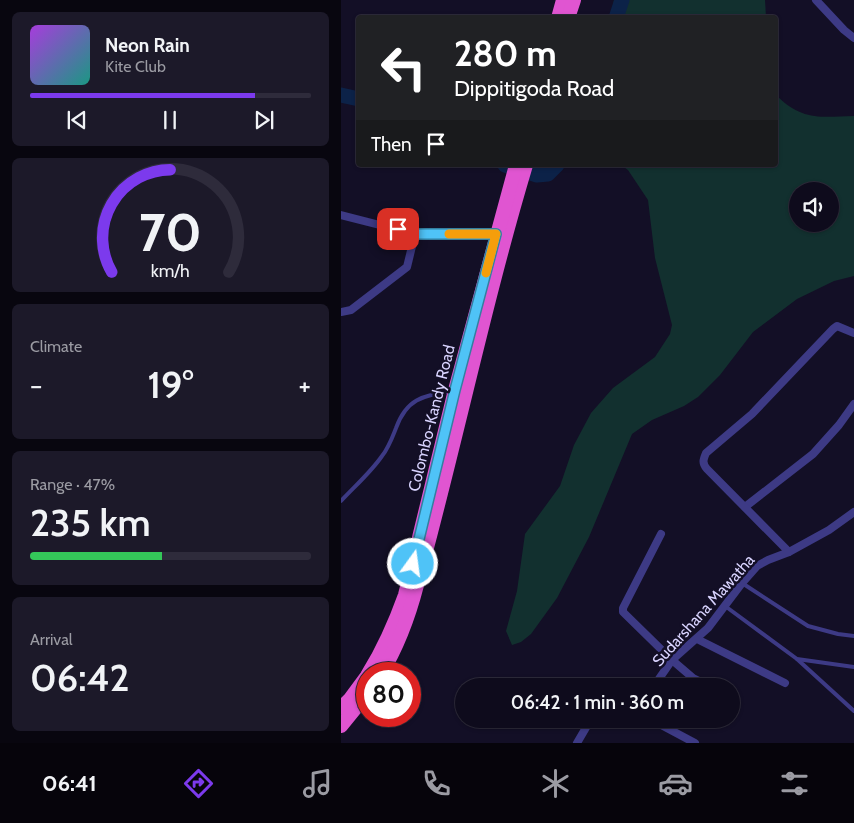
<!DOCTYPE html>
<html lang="en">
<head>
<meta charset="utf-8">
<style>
	:root { --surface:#0e0b1c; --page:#1c1929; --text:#f1f3f6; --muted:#9b9ba3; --line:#2e2b3b; --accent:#7c3aed }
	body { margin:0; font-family:Cabin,sans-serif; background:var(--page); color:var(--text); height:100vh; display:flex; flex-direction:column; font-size:19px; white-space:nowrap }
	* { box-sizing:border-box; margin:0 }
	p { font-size:16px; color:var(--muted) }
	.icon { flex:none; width:28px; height:28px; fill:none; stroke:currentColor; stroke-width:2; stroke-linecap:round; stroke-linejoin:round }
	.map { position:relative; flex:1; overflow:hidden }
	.side { display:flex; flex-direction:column; gap:12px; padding:12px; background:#08060f; width:341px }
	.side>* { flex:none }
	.guide { position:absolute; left:15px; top:15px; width:422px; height:152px; border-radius:5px; box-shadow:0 1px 4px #0004,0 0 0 1px var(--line); background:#202124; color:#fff; overflow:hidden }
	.fabs { position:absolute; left:448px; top:182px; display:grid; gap:10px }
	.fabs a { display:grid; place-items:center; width:50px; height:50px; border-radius:50%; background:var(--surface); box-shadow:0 1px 4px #0004,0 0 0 1px var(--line); font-size:25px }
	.speed { position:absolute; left:15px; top:662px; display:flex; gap:10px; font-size:25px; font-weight:700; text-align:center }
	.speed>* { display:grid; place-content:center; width:65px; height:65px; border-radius:50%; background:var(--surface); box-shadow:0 1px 4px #0004,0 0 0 1px var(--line); line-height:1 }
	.speed .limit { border:8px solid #d22; background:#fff; color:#111 }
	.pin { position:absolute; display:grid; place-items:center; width:42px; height:42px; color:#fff; margin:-21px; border-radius:10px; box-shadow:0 2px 8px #0006 }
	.me { position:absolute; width:55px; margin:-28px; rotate:14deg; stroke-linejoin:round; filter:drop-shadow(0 0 4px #0008) }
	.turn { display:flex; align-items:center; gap:18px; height:105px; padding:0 15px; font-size:22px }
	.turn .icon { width:65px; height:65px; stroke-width:2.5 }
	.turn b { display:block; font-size:35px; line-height:42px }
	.then { display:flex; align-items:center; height:48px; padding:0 15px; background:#0003; gap:10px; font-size:19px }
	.big { font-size:38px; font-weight:600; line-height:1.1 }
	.side .widget { flex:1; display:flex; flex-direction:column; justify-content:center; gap:8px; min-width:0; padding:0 18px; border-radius:8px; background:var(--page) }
	.side .dial { align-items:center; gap:0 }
	.dial svg { height:130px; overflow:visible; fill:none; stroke:var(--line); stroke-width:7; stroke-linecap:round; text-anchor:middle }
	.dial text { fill:var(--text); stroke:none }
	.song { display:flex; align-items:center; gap:15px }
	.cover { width:60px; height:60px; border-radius:8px; background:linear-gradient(135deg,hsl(280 70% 55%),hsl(170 70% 35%)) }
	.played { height:5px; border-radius:2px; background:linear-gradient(90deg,var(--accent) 80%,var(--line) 80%) }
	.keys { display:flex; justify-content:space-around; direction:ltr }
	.heat { display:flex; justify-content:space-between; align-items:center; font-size:28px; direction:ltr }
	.charge { height:8px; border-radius:4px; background:linear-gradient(90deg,#34c759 47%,var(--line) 0) }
	.trip { position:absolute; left:114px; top:678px; width:285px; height:50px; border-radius:25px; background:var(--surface); box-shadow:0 1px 4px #0004,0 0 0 1px var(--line); font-weight:600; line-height:50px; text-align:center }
	.tab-bar { display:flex; height:80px; justify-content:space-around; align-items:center; background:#06040b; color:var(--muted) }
	.tab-bar .icon { width:35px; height:35px }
	.tab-bar .active { color:var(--accent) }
	.tab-bar b { font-size:22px; color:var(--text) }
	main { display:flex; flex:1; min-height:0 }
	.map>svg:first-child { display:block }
	.green { fill:#12302f; fill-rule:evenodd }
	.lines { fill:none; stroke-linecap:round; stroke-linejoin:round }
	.river { stroke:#0c2248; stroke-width:15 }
	.service { stroke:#3d3a85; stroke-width:4 }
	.minor { stroke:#3d3a85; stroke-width:8 }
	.trunk { stroke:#e055d1; stroke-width:14 }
	.route-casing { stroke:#337fa1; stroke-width:12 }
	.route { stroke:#4fc3f7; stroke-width:9 }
	.slow { stroke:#f59e0b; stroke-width:9 }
	.labels { text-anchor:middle; stroke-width:5; stroke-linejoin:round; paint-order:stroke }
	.street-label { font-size:16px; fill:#d9d4ff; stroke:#130f26 }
</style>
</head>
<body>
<main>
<section class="side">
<div class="widget">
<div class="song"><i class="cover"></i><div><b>Neon Rain</b><p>Kite Club</p></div></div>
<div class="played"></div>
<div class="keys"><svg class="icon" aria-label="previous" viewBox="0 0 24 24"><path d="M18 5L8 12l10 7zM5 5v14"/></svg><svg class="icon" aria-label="pause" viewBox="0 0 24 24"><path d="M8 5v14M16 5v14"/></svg><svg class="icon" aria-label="next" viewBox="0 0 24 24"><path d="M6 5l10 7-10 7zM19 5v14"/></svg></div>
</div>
<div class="widget dial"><svg viewBox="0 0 100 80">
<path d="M14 69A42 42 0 1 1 86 69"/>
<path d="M14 69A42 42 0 0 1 50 6" stroke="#7c3aed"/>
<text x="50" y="56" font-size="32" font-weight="700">70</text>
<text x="50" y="72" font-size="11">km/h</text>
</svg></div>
<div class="widget"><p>Climate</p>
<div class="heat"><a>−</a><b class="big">19°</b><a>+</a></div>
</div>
<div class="widget"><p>Range · 47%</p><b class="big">235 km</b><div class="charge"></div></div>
<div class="widget"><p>Arrival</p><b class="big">06:42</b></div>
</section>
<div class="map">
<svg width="513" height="743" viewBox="0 0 513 743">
	<rect width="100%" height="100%" fill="#130f26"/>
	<g class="green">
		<path d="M273 0H424L425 17H269Z"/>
		<path d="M435 95C461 121 479 117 513 116V276L493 281 456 299 412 332 379 375 357 397 343 406 311 420 291 434 248 537 216 598 190 634 180 642 171 645 165 631 176 591 184 534 219 486 233 445 250 413 272 388 314 357 329 334 331 325 314 258 307 200 287 170 280 165H435ZM489 191V224H456V191Z"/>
	</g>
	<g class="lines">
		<g class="river">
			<path d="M275 18 281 0"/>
			<path d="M0 95 18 99"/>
			<path d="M164 165 196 175 207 174 216 165"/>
		</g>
		<g class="service">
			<path d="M0 501C14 486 30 472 41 456 48 447 51 438 55 428 66 398 82 396 111 391"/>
			<path d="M401 583 467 626 497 634 513 636"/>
			<path d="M384 606 456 659 513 667"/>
			<path d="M456 659 513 711"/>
		</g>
		<g class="minor">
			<path d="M475 0 503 30 513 38"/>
			<path d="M0 215 74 234H155"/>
			<path d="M0 312 10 310 66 267 74 234"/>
			<path d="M404 507 472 454 498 425 513 404"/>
			<path d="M320 534 282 608V612L331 660 352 678 368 686"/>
			<path d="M448 552 366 469C361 463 362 460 365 453L411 414 492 329 496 326 513 333"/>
			<path d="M356 639 444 683"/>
			<path d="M313 686 331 660 367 628 401 583 416 566 427 560 448 552 488 530 513 512"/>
			<path d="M390 697 391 698"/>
			<path d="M309 719 354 743"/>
			<path d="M236 743 250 719"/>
		</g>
		<g class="trunk">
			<path d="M217 18 222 0"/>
			<path d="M227 18 233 0"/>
			<path d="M83 559C118 428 146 295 185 165"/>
			<path d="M27 674C43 648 54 623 64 595L114 390 175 165"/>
			<path d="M40 674C57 646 68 616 76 585"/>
			<path d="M0 708 9 699 26 676"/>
			<path d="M0 726 26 694"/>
		</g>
	</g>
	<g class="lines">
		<g class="route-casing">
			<path id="route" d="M57 229 74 234H155L114 390 72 564"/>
		</g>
		<use href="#route" class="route"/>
		<path class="slow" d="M108 234H155L145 273"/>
	</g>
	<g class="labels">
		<g class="street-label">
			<text transform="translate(90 418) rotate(-76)" y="6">Colombo-Kandy Road</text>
			<text transform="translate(362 610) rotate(-48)" y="6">Sudarshana Mawatha</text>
		</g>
	</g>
</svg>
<div class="fabs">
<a><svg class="icon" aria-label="sound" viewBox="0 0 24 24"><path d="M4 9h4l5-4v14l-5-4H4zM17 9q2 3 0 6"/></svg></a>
</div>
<div class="speed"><div class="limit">80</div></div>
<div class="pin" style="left:57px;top:229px;background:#d93025"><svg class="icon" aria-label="arrive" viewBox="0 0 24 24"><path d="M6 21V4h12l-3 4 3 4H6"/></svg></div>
<svg class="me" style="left:72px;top:564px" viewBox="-20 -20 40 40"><circle r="17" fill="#4fc3f7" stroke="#fff" stroke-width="3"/><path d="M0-11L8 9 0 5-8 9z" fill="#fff"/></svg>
<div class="trip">06:42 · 1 min · 360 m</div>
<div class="guide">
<div class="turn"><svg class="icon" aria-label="left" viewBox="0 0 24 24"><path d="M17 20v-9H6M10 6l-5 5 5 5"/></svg><div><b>280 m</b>Dippitigoda Road</div></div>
<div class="then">Then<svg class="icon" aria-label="arrive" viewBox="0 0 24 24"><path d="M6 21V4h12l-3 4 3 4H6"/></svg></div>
</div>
</div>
</main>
<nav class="tab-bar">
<b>06:41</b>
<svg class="icon active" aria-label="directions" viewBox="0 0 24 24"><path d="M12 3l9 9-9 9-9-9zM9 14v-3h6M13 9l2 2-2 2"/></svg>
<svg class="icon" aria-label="music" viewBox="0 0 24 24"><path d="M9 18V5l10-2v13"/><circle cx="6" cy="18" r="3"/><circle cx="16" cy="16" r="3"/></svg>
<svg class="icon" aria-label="phone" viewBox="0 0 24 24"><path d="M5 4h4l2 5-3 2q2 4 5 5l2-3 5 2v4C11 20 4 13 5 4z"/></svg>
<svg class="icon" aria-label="climate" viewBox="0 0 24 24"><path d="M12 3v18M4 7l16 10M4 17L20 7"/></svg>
<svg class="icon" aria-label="car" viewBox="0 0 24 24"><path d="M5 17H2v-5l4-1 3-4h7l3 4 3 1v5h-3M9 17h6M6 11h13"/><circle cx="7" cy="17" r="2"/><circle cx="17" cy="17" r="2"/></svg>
<svg class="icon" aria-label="filters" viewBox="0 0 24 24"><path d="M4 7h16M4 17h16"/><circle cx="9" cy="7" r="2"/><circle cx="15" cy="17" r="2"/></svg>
</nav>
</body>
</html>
